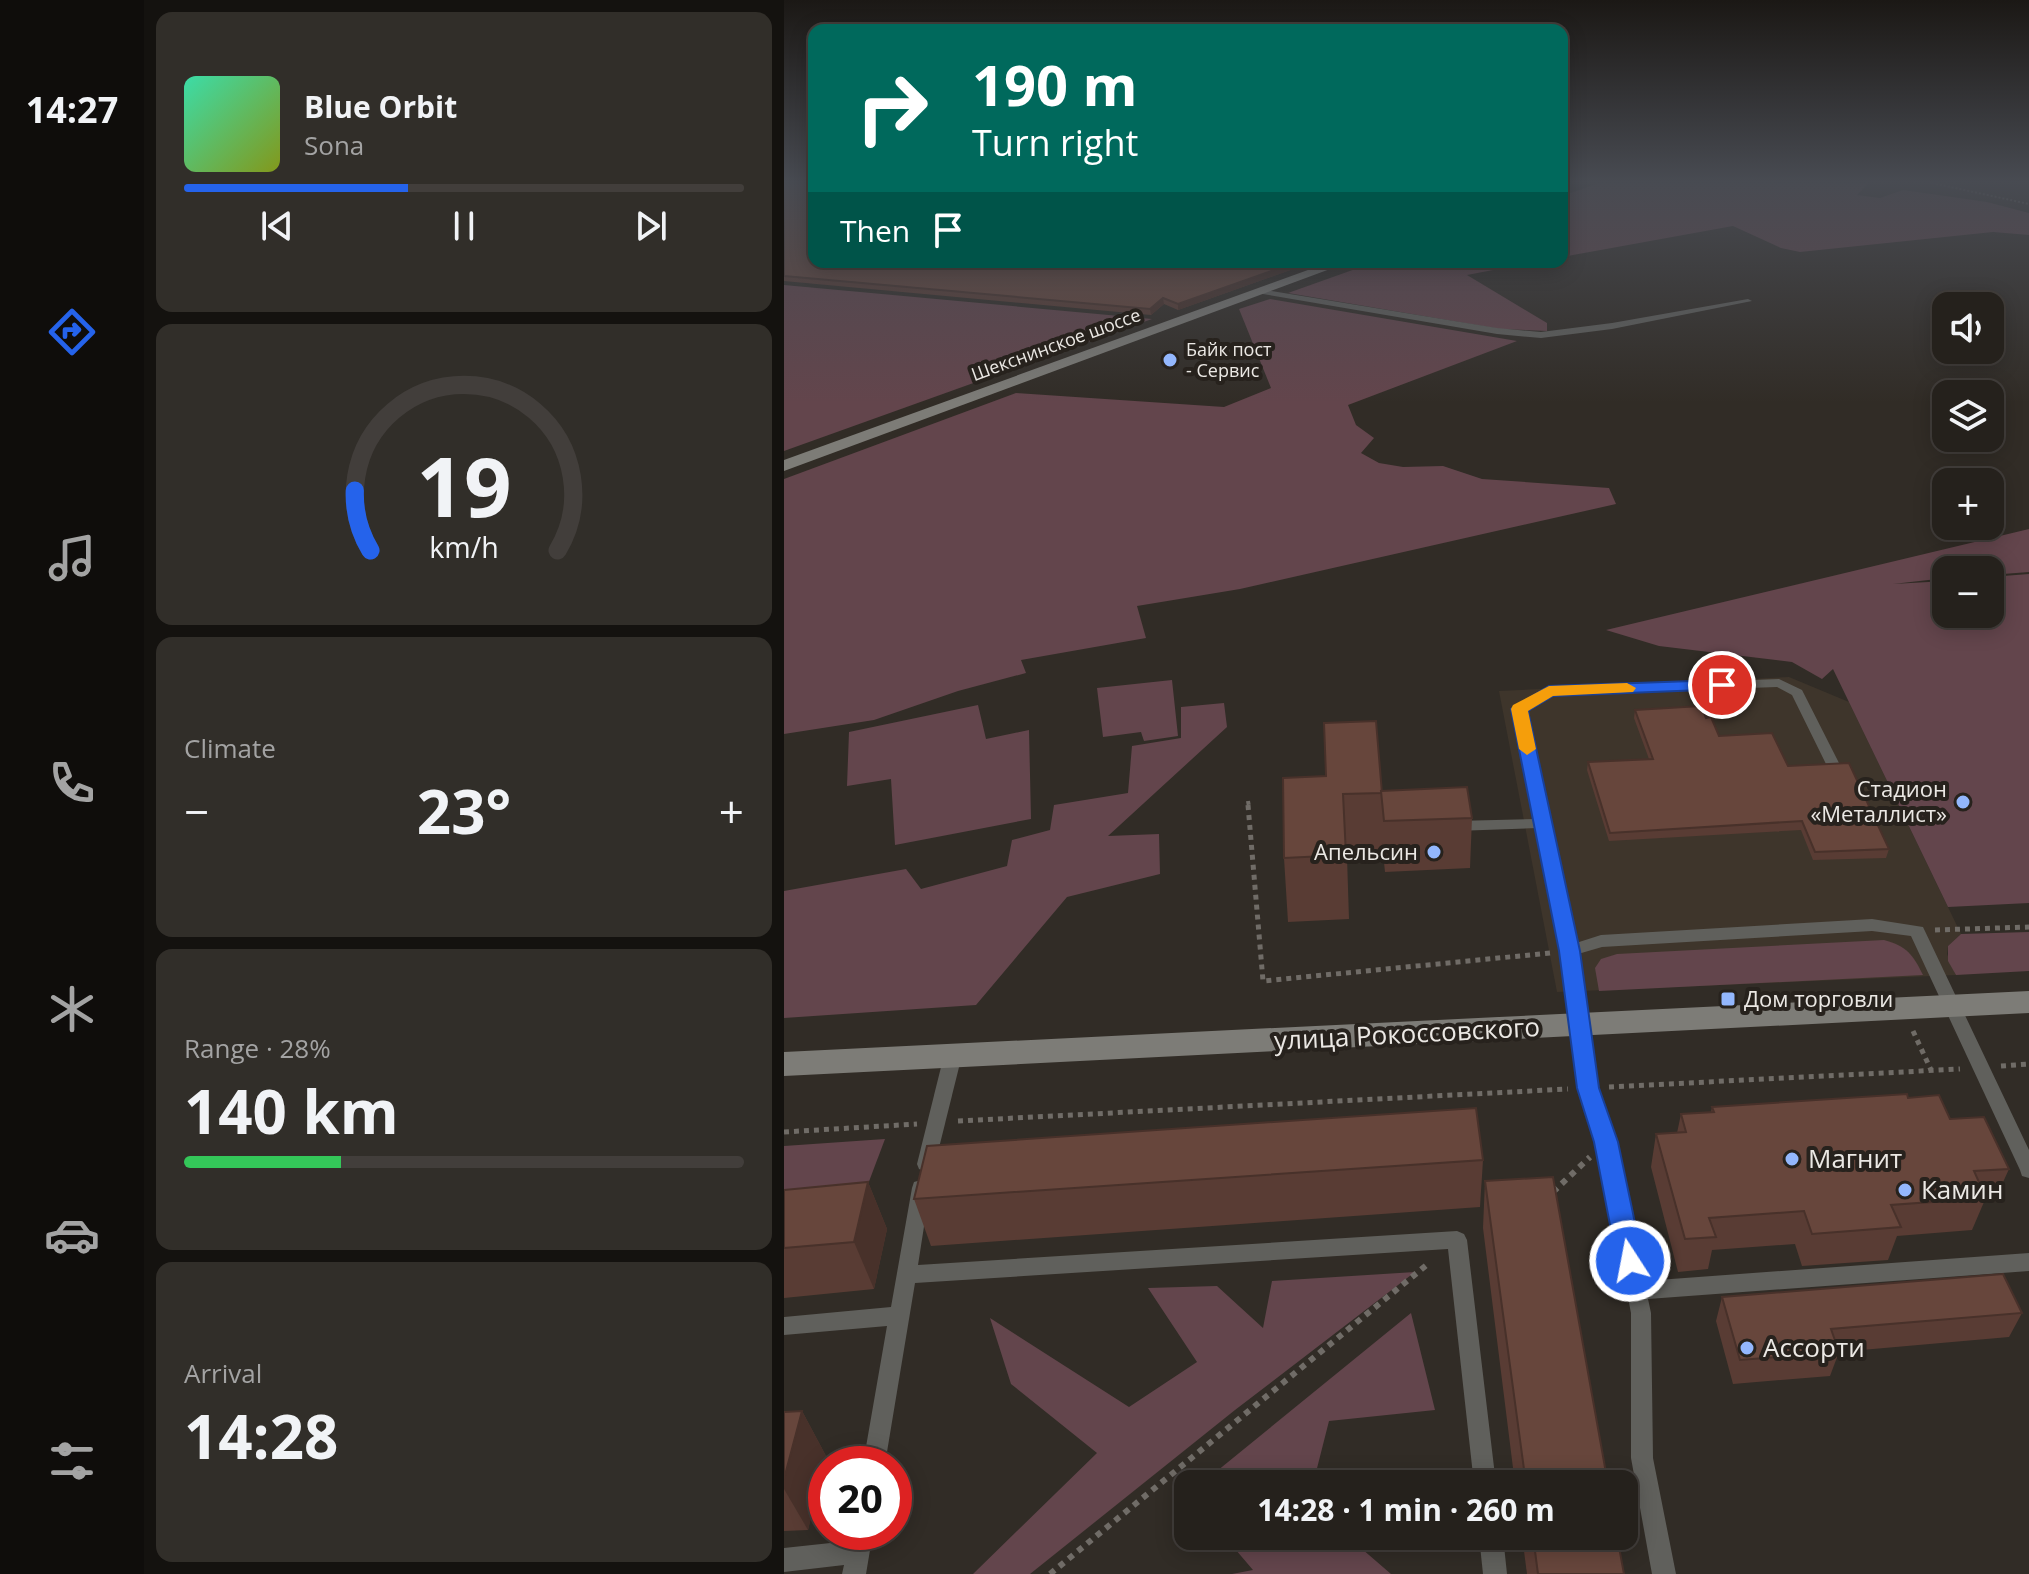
<!DOCTYPE html>
<html lang="en">
<head>
<meta charset="utf-8">
<style>
	:root { --surface:#25211c; --page:#312e29; --text:#f1f3f6; --muted:#a3a3a3; --line:#423e3b; --accent:#2563eb }
	body { margin:0; font-family:"Open Sans",sans-serif; background:var(--page); color:var(--text); height:100vh; display:flex; flex-direction:column; font-size:30px; white-space:nowrap }
	* { box-sizing:border-box; margin:0 }
	p { font-size:26px; color:var(--muted) }
	.icon { flex:none; width:44px; height:44px; fill:none; stroke:currentColor; stroke-width:2; stroke-linecap:round; stroke-linejoin:round }
	.map { position:relative; flex:1; overflow:hidden }
	.drawer { display:flex; flex-direction:column; gap:12px; padding:12px; background:#14120f; width:640px }
	.drawer>* { flex:none }
	.top-card { position:absolute; left:24px; top:24px; width:760px; height:244px; border-radius:16px; box-shadow:0 4px 20px #0003,0 0 0 2px var(--line); background:#00695c; color:#fff; overflow:hidden }
	.fabs { position:absolute; left:1148px; top:292px; display:grid; gap:16px }
	.fabs a { display:grid; place-items:center; width:72px; height:72px; border-radius:16px; background:var(--surface); box-shadow:0 4px 20px #0003,0 0 0 2px var(--line); font-size:40px }
	.speed { position:absolute; left:24px; top:1446px; display:flex; gap:16px; font-size:40px; font-weight:700; text-align:center }
	.speed>* { display:grid; place-content:center; width:104px; height:104px; border-radius:50%; background:var(--surface); box-shadow:0 4px 20px #0003,0 0 0 2px var(--line); line-height:1 }
	.speed .limit { border:12px solid #d22; background:#fff; color:#111 }
	.pin { position:absolute; display:grid; place-items:center; width:68px; height:68px; color:#fff; margin:-34px; border:4px solid #fff; border-radius:50%; box-shadow:0 2px 8px #0007 }
	.me { position:absolute; width:88px; margin:-44px; rotate:349deg; stroke-linejoin:round; filter:drop-shadow(0 0 6px #0008) }
	.turn { display:flex; align-items:center; gap:28px; height:168px; padding:0 32px; font-size:36px }
	.turn .icon { width:104px; height:104px; stroke-width:2.5 }
	.turn b { display:block; font-size:56px; line-height:68px }
	.then { display:flex; align-items:center; height:76px; padding:0 32px; background:#0003; gap:16px; font-size:30px }
	.big { font-size:60px; font-weight:700; line-height:1.1 }
	.drawer .widget { flex:1; display:flex; flex-direction:column; justify-content:center; gap:12px; min-width:0; padding:0 28px; border-radius:16px; background:var(--page) }
	.drawer .dial { align-items:center; gap:0 }
	.dial svg { height:208px; overflow:visible; fill:none; stroke:var(--line); stroke-width:7; stroke-linecap:round; text-anchor:middle }
	.dial text { fill:var(--text); stroke:none }
	.song { display:flex; align-items:center; gap:24px }
	.cover { width:96px; height:96px; border-radius:12px; background:linear-gradient(135deg,hsl(160 70% 55%),hsl(70 70% 35%)) }
	.played { height:8px; border-radius:4px; background:linear-gradient(90deg,var(--accent) 40%,var(--line) 40%) }
	.keys { display:flex; justify-content:space-around; direction:ltr }
	.heat { display:flex; justify-content:space-between; align-items:center; font-size:44px; direction:ltr }
	.charge { height:12px; border-radius:6px; background:linear-gradient(90deg,#34c759 28%,var(--line) 0) }
	.trip { position:absolute; left:390px; top:1470px; width:464px; height:80px; border-radius:16px; background:var(--surface); box-shadow:0 4px 20px #0003,0 0 0 2px var(--line); font-weight:700; line-height:80px; text-align:center }
	main { display:flex; flex:1; min-height:0 }
	.tabs { display:flex; flex-direction:column; width:144px; justify-content:space-around; align-items:center; background:#0f0d0b; color:var(--muted) }
	.tabs .icon { width:56px; height:56px }
	.tabs .active { color:var(--accent) }
	.tabs b { font-size:36px; color:var(--text) }
	.map>svg:first-child { display:block }
	.built { fill:#3e352b }
	.green { fill:#63454c }
	.lines { fill:none; stroke-linecap:round; stroke-linejoin:round }
	.path-far3 { stroke:#706c67; stroke-width:2; stroke-dasharray:2 2; stroke-linecap:butt }
	.path-far2 { stroke:#706c67; stroke-width:4; stroke-dasharray:4 4; stroke-linecap:butt }
	.path-far1 { stroke:#706c67; stroke-width:5; stroke-dasharray:5 5; stroke-linecap:butt }
	.path { stroke:#706c67; stroke-width:6; stroke-dasharray:6 6; stroke-linecap:butt }
	.lane { fill:#60605c; fill-rule:evenodd }
	.secondary { fill:#7d7c77; fill-rule:evenodd }
	.wall { fill:#593c34 }
	.shaded-wall { fill:#48312a }
	.building { fill:#67463c; stroke:#48312a; stroke-width:2 }
	.route { fill:#2563eb; stroke:#184099; stroke-width:2 }
	.slow { fill:#f59e0b }
	.poi-dot { fill:#93b7fd; stroke:#27221d; stroke-width:3 }
	.labels { text-anchor:middle; stroke-width:8; stroke-linejoin:round; paint-order:stroke }
	.far-street-label { font-size:18px; fill:#ebe8e4; stroke:#27221d }
	.far-poi-label { font-size:18px; fill:#ebe8e4; stroke:#27221d; text-anchor:start }
	.poi-label { font-size:22px; fill:#ebe8e4; stroke:#27221d; text-anchor:end }
	.near-street-label { font-size:26px; fill:#ebe8e4; stroke:#27221d }
	.near-poi-label { font-size:26px; fill:#ebe8e4; stroke:#27221d; text-anchor:start }
</style>
</head>
<body>
<main>
<nav class="tabs">
<b>14:27</b>
<svg class="icon active" aria-label="directions" viewBox="0 0 24 24"><path d="M12 3l9 9-9 9-9-9zM9 14v-3h6M13 9l2 2-2 2"/></svg>
<svg class="icon" aria-label="music" viewBox="0 0 24 24"><path d="M9 18V5l10-2v13"/><circle cx="6" cy="18" r="3"/><circle cx="16" cy="16" r="3"/></svg>
<svg class="icon" aria-label="phone" viewBox="0 0 24 24"><path d="M5 4h4l2 5-3 2q2 4 5 5l2-3 5 2v4C11 20 4 13 5 4z"/></svg>
<svg class="icon" aria-label="climate" viewBox="0 0 24 24"><path d="M12 3v18M4 7l16 10M4 17L20 7"/></svg>
<svg class="icon" aria-label="car" viewBox="0 0 24 24"><path d="M5 17H2v-5l4-1 3-4h7l3 4 3 1v5h-3M9 17h6M6 11h13"/><circle cx="7" cy="17" r="2"/><circle cx="17" cy="17" r="2"/></svg>
<svg class="icon" aria-label="filters" viewBox="0 0 24 24"><path d="M4 7h16M4 17h16"/><circle cx="9" cy="7" r="2"/><circle cx="15" cy="17" r="2"/></svg>
</nav>
<section class="drawer">
<div class="widget">
<div class="song"><i class="cover"></i><div><b>Blue Orbit</b><p>Sona</p></div></div>
<div class="played"></div>
<div class="keys"><svg class="icon" aria-label="previous" viewBox="0 0 24 24"><path d="M18 5L8 12l10 7zM5 5v14"/></svg><svg class="icon" aria-label="pause" viewBox="0 0 24 24"><path d="M8 5v14M16 5v14"/></svg><svg class="icon" aria-label="next" viewBox="0 0 24 24"><path d="M6 5l10 7-10 7zM19 5v14"/></svg></div>
</div>
<div class="widget dial"><svg viewBox="0 0 100 80">
<path d="M14 69A42 42 0 1 1 86 69"/>
<path d="M14 69A42 42 0 0 1 8 46" stroke="#2563eb"/>
<text x="50" y="56" font-size="32" font-weight="700">19</text>
<text x="50" y="72" font-size="11">km/h</text>
</svg></div>
<div class="widget"><p>Climate</p>
<div class="heat"><a>−</a><b class="big">23°</b><a>+</a></div>
</div>
<div class="widget"><p>Range · 28%</p><b class="big">140 km</b><div class="charge"></div></div>
<div class="widget"><p>Arrival</p><b class="big">14:28</b></div>
</section>
<div class="map">
<svg width="1245" height="1574" viewBox="0 0 1245 1574">
	<rect width="100%" height="100%" fill="#312c26"/>
	<path class="built" d="M1005 677 1065 702 1177 934 1164 946 1163 954 1172 975 773 992 715 691Z"/>
	<g class="green">
		<path d="M815 183H1085L1073 195 1096 198 1119 190 1203 202 1245 213V235L1209 232 1016 252 997 248 949 226 778 257V196Z"/>
		<path d="M591 262H751L683 275 763 323V331L716 329 504 293Z"/>
		<path d="M0 285 368 319 0 451Z"/>
		<path d="M486 299 733 341 564 405 572 425 590 438 577 453 595 463 619 467 659 466 698 479 825 488 832 504 456 589 353 606 362 638 237 660 242 673 174 691 90 720 0 734V479L232 393 440 407 487 388 455 309Z"/>
		<path d="M1245 529V572L1206 575V570H1162V578L1109 584 1162 581V614H1206V577L1245 574V903L1164 907 1049 669 1038 679 1008 662 875 646 822 630Z"/>
		<path d="M388 680 394 736 360 741 357 732 319 737 313 688Z"/>
		<path d="M440 703 443 727 324 836 375 834 376 874 283 897 192 1005 0 1018V891L122 869 137 889 223 866 228 840 266 830 270 805 344 793 348 746 397 738V707Z"/>
		<path d="M194 705 202 739 245 730 247 819 111 845 107 779 63 786 65 732Z"/>
		<path d="M1245 932V971L1172 975 1164 961V946L1177 934Z"/>
		<path d="M1100 940C1123 946 1129 955 1139 975L815 991 811 968 817 959 833 954Z"/>
		<path d="M101 1139 72 1216 0 1221V1146Z"/>
		<path d="M631 1272 451 1410 246 1574H189L313 1453 227 1384 206 1318 345 1407 413 1362 364 1288 433 1286 479 1328 488 1281Z"/>
		<path d="M627 1313 651 1410 545 1421 529 1484H417Z"/>
		<path d="M440 1536H563L607 1574H448L469 1570Z"/>
	</g>
	<g class="lines">
		<path class="path-far3" d="M1148 183 1245 204"/>
		<path class="path-far2" d="M464 801 465 807"/>
		<g class="path-far1">
			<path d="M464 805 479 981 766 953"/>
			<path d="M1151 930 1245 927"/>
			<path d="M1129 1031 1147 1070"/>
			<path d="M1217 1066 1245 1064"/>
			<path d="M825 1087 1176 1069"/>
			<path d="M174 1121 784 1089"/>
			<path d="M0 1132 133 1124"/>
		</g>
		<g class="path">
			<path d="M769 1192 806 1157"/>
			<path d="M266 1574 645 1263"/>
		</g>
		<g class="lane">
			<path d="M476 289 713 328 757 332 828 323 964 299 968 301 828 329 757 338 713 334 473 293 472 291Z"/>
			<path d="M995 679 1018 690 1055 763 1053 766H1043L1008 695 993 687 768 695 742 710 792 943 817 935 1088 919 1139 927 1245 1150V1178L1238 1176 1236 1170 1127 936 1088 931 818 947 794 954 813 1088 831 1142 860 1281 1245 1253V1271L864 1299 867 1313 869 1458 892 1574H868L847 1458V1313L813 1142 795 1088 778 951 753 828 671 831 664 826 671 821 751 819 728 709 760 688Z"/>
			<path d="M169 1048 175 1050 178 1055 151 1164 149 1169 142 1172 135 1169 133 1164 160 1055 163 1050Z"/>
			<path d="M137 1180 144 1182 146 1188 134 1265 673 1231 680 1234 683 1240 712 1484H690L664 1249 131 1283 101 1464H79L103 1326 0 1335V1317L107 1307 128 1188 130 1182Z"/>
			<path d="M67 1532H89L82 1574H58L60 1565 0 1572V1548L65 1541Z"/>
			<path d="M695 1536H719L723 1574H699Z"/>
		</g>
		<g class="secondary">
			<path d="M546 262H565L0 471V460Z"/>
			<path d="M1245 991V1013L0 1076V1052Z"/>
		</g>
	</g>
	<g class="wall">
		<path d="M0 183 529 262 394 310 380 304 367 315 0 281Z"/>
		<path d="M851 710 922 718 935 736 1105 849 1102 858 1029 860 1017 830 825 841 803 770 804 762 865 759 850 718Z"/>
		<path d="M499 778 597 791 688 818 686 868 601 872 598 843V856L563 857 565 919 504 922 500 858Z"/>
		<path d="M1124 1098 1166 1119 1225 1169 1210 1202H1200L1188 1230 1113 1236 1104 1260 1018 1266 1011 1244 928 1250 924 1269 894 1272 867 1167 872 1134 893 1133 897 1114 927 1112 928 1107Z"/>
		<path d="M699 1160 696 1207 147 1246 130 1199Z"/>
		<path d="M701 1181 824 1484H731L699 1228Z"/>
		<path d="M84 1182 103 1229 90 1289 0 1298V1190Z"/>
		<path d="M938 1297 1238 1313 1225 1337 1055 1352 1046 1376 949 1384 932 1321Z"/>
		<path d="M18 1411 42 1456 24 1530 0 1531V1412Z"/>
		<path d="M738 1536H833L840 1574H743Z"/>
	</g>
	<g class="shaded-wall">
		<path d="M513 262H529L394 310V304Z"/>
		<path d="M379 298 380 304 367 315 366 309Z"/>
		<path d="M84 1182 103 1229 90 1289 70 1242Z"/>
		<path d="M18 1411 42 1456 24 1530 0 1489V1479Z"/>
	</g>
	<g class="building">
		<path d="M0 183H30V262H513L394 304 379 298 366 309 0 276Z"/>
		<path d="M917 706 922 718 927 717 935 736 988 733 1004 766 1065 763 1105 849 1031 852 1018 821 826 833 804 762 869 759 851 710Z"/>
		<path d="M592 721 598 793 559 794 562 855 500 858 499 778 542 776 540 723Z"/>
		<path d="M683 787 688 818 600 821 597 791Z"/>
		<path d="M1123 1094 1124 1098 1155 1095 1166 1119 1200 1117 1225 1169 1190 1171 1202 1198 1107 1205 1117 1227 1028 1234 1020 1211 925 1218 932 1237 901 1239 872 1134 902 1132 897 1114 930 1112 928 1107Z"/>
		<path d="M692 1108 699 1160 130 1199 143 1146Z"/>
		<path d="M769 1177 824 1484H742L701 1181Z"/>
		<path d="M84 1182 70 1242 0 1248V1190Z"/>
		<path d="M1219 1274 1238 1313 1047 1329 1055 1352 956 1360 938 1297Z"/>
		<path d="M18 1411 0 1479V1412Z"/>
		<path d="M749 1536H833L840 1574H754Z"/>
	</g>
	<linearGradient id="sky" x2="0" y2="1"><stop stop-color="#1b1815"/><stop offset="0.45" stop-color="#484b52"/><stop offset="1" stop-color="#484b52" stop-opacity="0"/></linearGradient>
	<rect width="1245" height="403" fill="url(#sky)"/>
	<path class="route" d="M938 680 946 685 943 689 769 696 744 711 796 951 815 1088 834 1142 859 1261 855 1269 846 1273 837 1269 833 1261 810 1142 793 1088 775 951 727 709 765 686Z"/>
	<path class="slow" d="M843 683 852 688 849 692 769 696 744 711 752 749 743 755 735 749 727 709 729 705 765 686Z"/>
	<g class="poi-dot">
		<circle cx="386" cy="360" r="8"/>
		<circle cx="1179" cy="802" r="8"/>
		<circle cx="650" cy="852" r="8"/>
		<rect x="936" y="991" width="16" height="16" rx="4"/>
		<circle cx="1008" cy="1159" r="8"/>
		<circle cx="1121" cy="1190" r="8"/>
		<circle cx="963" cy="1348" r="8"/>
	</g>
	<g class="labels">
		<g class="far-street-label">
			<text transform="translate(272 345) rotate(-20)" y="6">Шекснинское шоссе</text>
		</g>
		<g class="far-poi-label">
			<text x="402" y="356">Байк пост<tspan x="402" dy="21">- Сервис</tspan></text>
		</g>
		<g class="poi-label">
			<text x="1163" y="797">Стадион<tspan x="1163" dy="25">«Металлист»</tspan></text>
			<text x="634" y="860">Апельсин</text>
			<text x="960" y="1007" text-anchor="start">Дом торговли</text>
		</g>
		<g class="near-street-label">
			<text transform="translate(623 1034) rotate(-3)" y="9">улица Рокоссовского</text>
		</g>
		<g class="near-poi-label">
			<text x="1024" y="1168">Магнит</text>
			<text x="1137" y="1199">Камин</text>
			<text x="979" y="1357">Ассорти</text>
		</g>
	</g>
</svg>
<div class="fabs">
<a><svg class="icon" aria-label="sound" viewBox="0 0 24 24"><path d="M4 9h4l5-4v14l-5-4H4zM17 9q2 3 0 6"/></svg></a>
<a><svg class="icon" aria-label="layers" viewBox="0 0 24 24"><path d="M12 4l9 5-9 5-9-5zM3 14l9 5 9-5"/></svg></a>
<a>+</a>
<a>−</a>
</div>
<div class="speed"><div class="limit">20</div></div>
<div class="pin" style="left:938px;top:685px;background:#d93025"><svg class="icon" aria-label="arrive" viewBox="0 0 24 24"><path d="M6 21V4h12l-3 4 3 4H6"/></svg></div>
<svg class="me" style="left:846px;top:1261px" viewBox="-20 -20 40 40"><circle r="17" fill="#2563eb" stroke="#fff" stroke-width="3"/><path d="M0-11L8 9 0 5-8 9z" fill="#fff"/></svg>
<div class="trip">14:28 · 1 min · 260 m</div>
<div class="top-card">
<div class="turn"><svg class="icon" aria-label="right" viewBox="0 0 24 24"><path d="M7 20v-9h11M14 6l5 5-5 5"/></svg><div><b>190 m</b>Turn right</div></div>
<div class="then">Then<svg class="icon" aria-label="arrive" viewBox="0 0 24 24"><path d="M6 21V4h12l-3 4 3 4H6"/></svg></div>
</div>
</div>
</main>
</body>
</html>
